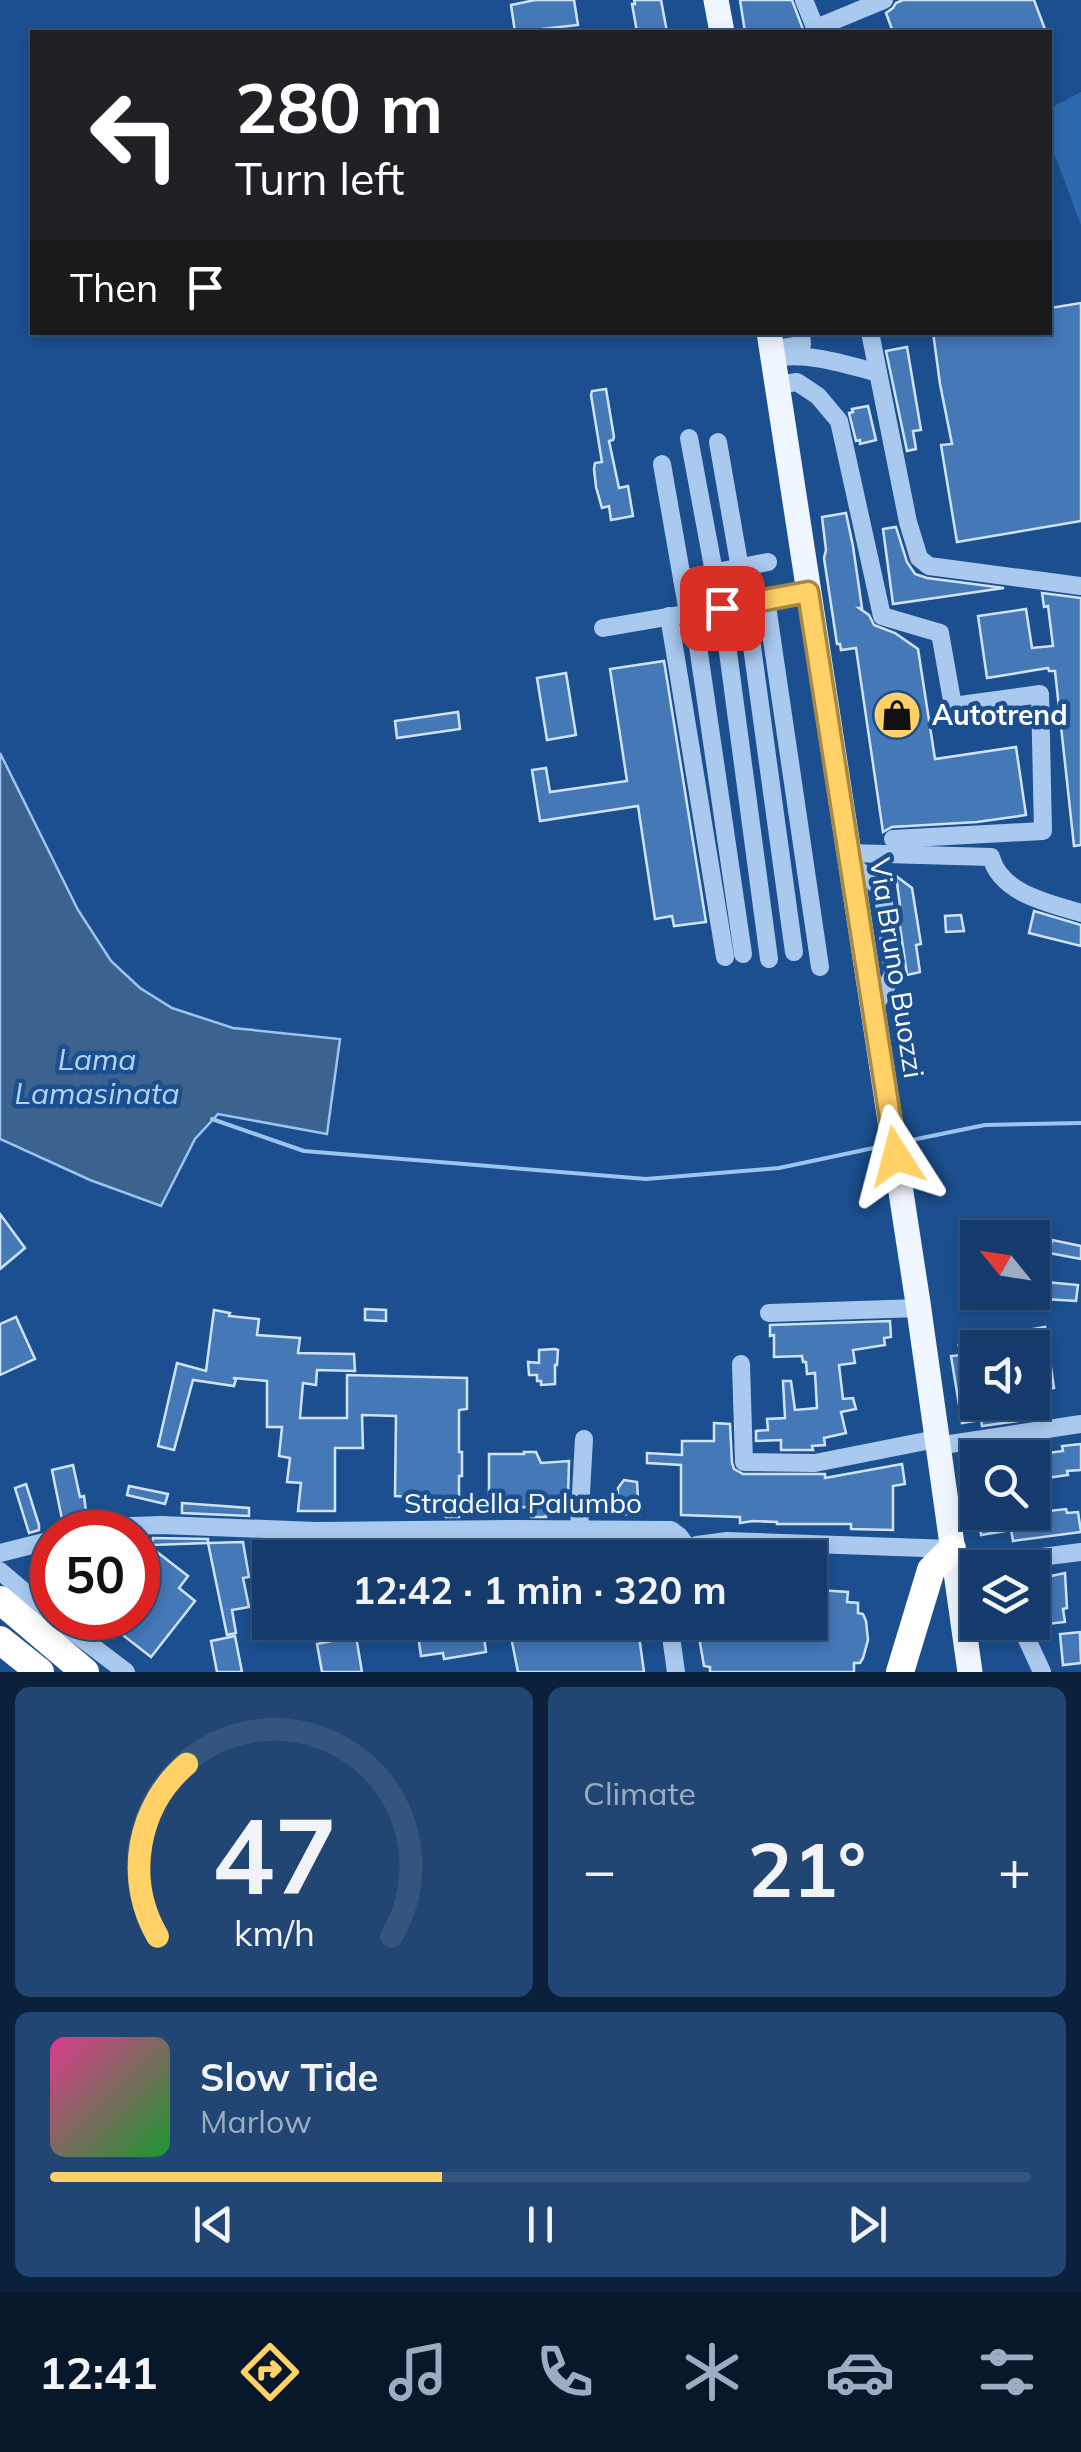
<!DOCTYPE html>
<html lang="en">
<head>
<meta charset="utf-8">
<style>
	:root { --surface:#143b6b; --page:#214673; --text:#f1f3f6; --muted:#9dadc1; --line:#33557e; --accent:#ffd166 }
	body { margin:0; font-family:Mulish,sans-serif; background:var(--page); color:var(--text); height:100vh; display:flex; flex-direction:column; font-size:38px; white-space:nowrap }
	* { box-sizing:border-box; margin:0 }
	p { font-size:32px; color:var(--muted) }
	.icon { flex:none; width:55px; height:55px; fill:none; stroke:currentColor; stroke-width:2; stroke-linecap:round; stroke-linejoin:round }
	.map { position:relative; height:1672px; overflow:hidden }
	.sheet { display:flex; flex-direction:column; gap:15px; padding:15px; background:#0b203b; flex:1 }
	.sheet>* { flex:none }
	.hud { position:absolute; left:30px; top:30px; width:1022px; height:305px; border-radius:0px; box-shadow:0 5px 15px #0003,0 0 0 2px var(--line); background:#202124; color:#fff; overflow:hidden }
	.needle { width:65px; rotate:300deg }
	.buttons { position:absolute; left:960px; top:1220px; display:grid; gap:20px }
	.buttons a { display:grid; place-items:center; width:90px; height:90px; border-radius:0px; background:var(--surface); box-shadow:0 5px 15px #0003,0 0 0 2px var(--line); font-size:50px }
	.speed { position:absolute; left:30px; top:1510px; display:flex; gap:20px; font-size:50px; font-weight:700; text-align:center }
	.speed>* { display:grid; place-content:center; width:130px; height:130px; border-radius:50%; background:var(--surface); box-shadow:0 5px 15px #0003,0 0 0 2px var(--line); line-height:1 }
	.speed .limit { border:15px solid #d22; background:#fff; color:#111 }
	.pin { position:absolute; display:grid; place-items:center; width:85px; height:85px; color:#fff; margin:-42px; border-radius:20px; box-shadow:0 5px 15px #0006 }
	.me { position:absolute; width:110px; margin:-55px; rotate:351deg; stroke-linejoin:round; filter:drop-shadow(0 0 8px #0008) }
	.turn { display:flex; align-items:center; gap:35px; height:210px; padding:0 40px; font-size:45px }
	.turn .icon { width:130px; height:130px; stroke-width:2.5 }
	.turn b { display:block; font-size:70px; line-height:85px }
	.then { display:flex; align-items:center; height:95px; padding:0 40px; background:#0003; gap:20px; font-size:38px }
	.big { font-size:75px; font-weight:700; line-height:1.1 }
	.sheet .card { flex:1; display:flex; flex-direction:column; justify-content:center; gap:15px; min-width:0; padding:0 35px; border-radius:15px; background:var(--page) }
	.sheet .dial { align-items:center; gap:0 }
	.dial svg { height:260px; overflow:visible; fill:none; stroke:var(--line); stroke-width:7; stroke-linecap:round; text-anchor:middle }
	.dial text { fill:var(--text); stroke:none }
	.song { display:flex; align-items:center; gap:30px }
	.cover { width:120px; height:120px; border-radius:15px; background:linear-gradient(135deg,hsl(330 70% 55%),hsl(130 70% 35%)) }
	.played { height:10px; border-radius:5px; background:linear-gradient(90deg,var(--accent) 40%,var(--line) 40%) }
	.keys { display:flex; justify-content:space-around; direction:ltr }
	.heat { display:flex; justify-content:space-between; align-items:center; font-size:55px; direction:ltr }
	.sheet .tiles { flex:1; display:grid; gap:15px; grid-template-columns:1fr 1fr }
	.card:last-child { grid-column:span 2 }
	.trip { position:absolute; left:252px; top:1540px; width:575px; height:100px; border-radius:0px; background:var(--surface); box-shadow:0 5px 15px #0003,0 0 0 2px var(--line); font-weight:700; line-height:100px; text-align:center }
	.tab-bar { display:flex; height:160px; justify-content:space-around; align-items:center; background:#08182b; color:var(--muted) }
	.tab-bar .icon { width:70px; height:70px }
	.tab-bar .current { color:var(--accent) }
	.tab-bar b { font-size:45px; color:var(--text) }
	.map>svg:first-child { display:block }
	.green { fill:#2e69ad }
	.water { fill:#3c6290; stroke:#9cc4f0; stroke-width:2.5 }
	.lines { fill:none; stroke-linecap:round; stroke-linejoin:round }
	.stream { stroke:#9cc4f0; stroke-width:4 }
	.building { fill:#4478b7; stroke:#cfe3fa; stroke-width:2.5 }
	.minor { stroke:#a9c9ee; stroke-width:18 }
	.major { stroke:#f0f6ff; stroke-width:25 }
	.highway { stroke:#fff; stroke-width:28 }
	.route-casing { stroke:#a68842; stroke-width:25 }
	.route { stroke:#ffd166; stroke-width:18 }
	.labels { text-anchor:middle; stroke-width:9; stroke-linejoin:round; paint-order:stroke }
	.poi-label { font-size:28px; font-weight:bold; fill:#fff; stroke:#1b4f8f; text-anchor:start }
	.street-label { font-size:28px; fill:#fff; stroke:#1b4f8f }
	.water-label { font-size:30px; font-style:italic; fill:#b5d3f5; stroke:#1b4f8f }
</style>
</head>
<body>
<div class="map">
<svg width="1081" height="1672" viewBox="0 0 1081 1672">
	<rect width="100%" height="100%" fill="#1b4f8f"/>
	<path class="green" d="M1081 92V225L1050 142V108Z"/>
	<path class="water" d="M0 753 78 910 111 961 140 988 172 1008 233 1028 340 1039 327 1134 218 1114 195 1139 161 1206 90 1180 0 1139Z"/>
	<g class="lines">
		<g class="stream">
			<path d="M212 1119 304 1151 646 1179 779 1168 883 1146"/>
			<path d="M902 1142 985 1125 1081 1123"/>
		</g>
	</g>
	<g class="building">
		<path d="M535 0H574L578 25 515 32 511 5Z"/>
		<path d="M634 0H661L667 32H637L632 4H635Z"/>
		<path d="M740 0H792L804 32H745Z"/>
		<path d="M903 0H1034L1046 32H893L886 13 893 8 896 3Z"/>
		<path d="M1081 303V521L957 542 941 445 952 444 940 384 933 332H1050V308Z"/>
		<path d="M907 347 921 430 913 431 916 449 907 451 886 351Z"/>
		<path d="M606 389 614 437 613 440 609 441 619 488 628 486 633 516 611 520 609 506 602 508 596 487 594 469 595 463 602 462 591 395 592 391Z"/>
		<path d="M868 406 876 440 860 444V440L856 441 849 413 853 412 852 409Z"/>
		<path d="M846 513 853 546 862 608H859L869 615 874 625 895 633 918 649 935 759 1016 747 1026 815 977 822 892 827 883 832 856 648 841 650 840 644H837L824 558 826 550 822 517Z"/>
		<path d="M896 527 907 562 915 574 927 578 1004 588 893 604 883 529Z"/>
		<path d="M1042 593 1081 598V845L1074 846 1055 671H1049L1048 668 987 678 978 616 1026 609 1032 648 1053 646 1048 606 1044 607Z"/>
		<path d="M664 661 706 922 674 926 672 916 655 919 638 806 540 821 532 770 546 768 550 792 627 781 610 669Z"/>
		<path d="M566 673 576 735 547 740 537 678Z"/>
		<path d="M458 712 460 729 397 738 395 721Z"/>
		<path d="M896 876 912 888 921 944 916 945 920 972 907 975 897 906 900 905Z"/>
		<path d="M1034 911 1081 925V946L1029 933Z"/>
		<path d="M961 915 964 931 946 932 945 916Z"/>
		<path d="M0 1214 25 1248 0 1269Z"/>
		<path d="M1052 1240 1081 1246V1259L1049 1253Z"/>
		<path d="M1046 1282 1078 1285 1076 1301 1045 1299Z"/>
		<path d="M365 1309 386 1310V1321L365 1320Z"/>
		<path d="M214 1310 230 1313 229 1316 259 1319 257 1335 300 1338 298 1353 354 1354 355 1371 317 1370 316 1385 303 1383 300 1418H347V1375L467 1378V1409L459 1410V1452H462V1476H459V1517H446L444 1499 395 1496 396 1416 362 1415 363 1448H335V1511H298L301 1483 287 1482 290 1458 279 1456 282 1427H267V1381L233 1378 236 1379 234 1386 193 1380 174 1450 158 1446 177 1363 206 1371Z"/>
		<path d="M16 1317 35 1359 0 1375V1324Z"/>
		<path d="M890 1321 891 1337 884 1338 885 1345 853 1350 855 1363 839 1365 843 1399 853 1398 856 1409 841 1412 846 1433 824 1438 825 1445 812 1446 813 1450H781V1440L756 1441V1431L768 1430 767 1419 785 1418 783 1381H791L795 1410 817 1408 815 1373 807 1374 806 1362H803L802 1356 774 1357V1335L770 1336V1325Z"/>
		<path d="M1045 1327 1054 1388 1032 1391V1348H1025L1022 1331Z"/>
		<path d="M959 1346 972 1351 975 1362H978V1402H983L985 1413 1001 1411V1414L1037 1406 1038 1414 1047 1413V1417L982 1426 981 1420 962 1423 951 1356 962 1355Z"/>
		<path d="M555 1349 558 1350 557 1365H555V1384L541 1385V1381H537V1375H529L528 1362 539 1363V1350Z"/>
		<path d="M714 1423 730 1424 732 1463 734 1469 743 1474H825V1478L902 1464 905 1484 893 1486V1530L851 1529V1524H777V1522L753 1521 740 1523V1517L681 1515V1465L647 1463V1453L682 1455V1441H714Z"/>
		<path d="M1081 1444V1470L1067 1471 1068 1475 1032 1480V1455L1063 1451 1062 1446Z"/>
		<path d="M524 1452H536L541 1463 569 1461 568 1498H546V1517H531L530 1507 489 1508V1454H524Z"/>
		<path d="M73 1465 80 1497 84 1496 87 1518 76 1523 72 1528 64 1529 52 1470Z"/>
		<path d="M624 1480 637 1482 639 1515 624 1514V1510H617L618 1488Z"/>
		<path d="M26 1484 39 1525V1530L29 1533 15 1488Z"/>
		<path d="M129 1486 168 1494 165 1504 127 1495Z"/>
		<path d="M182 1503 249 1508V1516L182 1513Z"/>
		<path d="M1066 1509 1067 1513 1078 1512 1081 1532 1013 1541 1011 1530 981 1535 978 1512H1040Z"/>
		<path d="M153 1538 208 1539V1543L152 1545Z"/>
		<path d="M243 1542 249 1577 243 1578 249 1607 232 1610 236 1633 227 1635 208 1543Z"/>
		<path d="M592 1542H626L628 1558H594Z"/>
		<path d="M148 1545 188 1576 179 1588 195 1601 151 1657 101 1618H138V1557Z"/>
		<path d="M1065 1573 1067 1608 1063 1609 1065 1622 1048 1624 1045 1611 1035 1612 1032 1580Z"/>
		<path d="M810 1585 818 1590 848 1592 847 1602 858 1603V1613L863 1614 866 1621 868 1640 863 1658 860 1663H854V1672H710V1667L704 1666 700 1643 701 1622H810Z"/>
		<path d="M416 1622H482L486 1652 444 1659 443 1653 421 1656Z"/>
		<path d="M508 1622H637L644 1672H518Z"/>
		<path d="M1080 1632 1081 1663 1063 1665 1060 1634Z"/>
		<path d="M235 1636 242 1672H217L211 1641Z"/>
		<path d="M356 1636 362 1672H322L317 1644Z"/>
	</g>
	<g class="lines">
		<g class="minor">
			<path d="M804 0 817 32"/>
			<path d="M816 28 884 0"/>
			<path d="M870 332 908 522 919 558 929 566 1081 586"/>
			<path d="M782 348 802 345 801 332"/>
			<path d="M773 360C798 349 852 366 878 373"/>
			<path d="M777 385 797 382 818 396 839 421 882 616 940 633 953 706 1040 694 1043 831 893 839"/>
			<path d="M689 438 714 572"/>
			<path d="M718 442 746 603 794 952"/>
			<path d="M662 464 688 613"/>
			<path d="M682 579 768 562"/>
			<path d="M766 599 820 967"/>
			<path d="M756 601 809 591"/>
			<path d="M722 607 769 959"/>
			<path d="M693 612 743 954"/>
			<path d="M669 616 725 957"/>
			<path d="M603 628 731 606"/>
			<path d="M849 853 991 857C1001 894 1049 903 1081 913"/>
			<path d="M851 864 877 885 883 895 893 975 873 1009"/>
			<path d="M769 1313 919 1308"/>
			<path d="M741 1364 744 1462 815 1463 936 1439"/>
			<path d="M937 1446 1081 1424"/>
			<path d="M579 1530 584 1439"/>
			<path d="M84 1532 102 1527 161 1525 316 1531 516 1529 671 1530 679 1536 689 1549"/>
			<path d="M0 1553 52 1540"/>
			<path d="M679 1558 697 1545 727 1541 952 1549"/>
			<path d="M955 1568 1081 1552"/>
			<path d="M0 1571 52 1615"/>
			<path d="M55 1618 126 1672"/>
			<path d="M669 1622 676 1672"/>
			<path d="M1019 1622 1042 1672"/>
		</g>
		<g class="major">
			<path d="M716 0 722 32"/>
			<path d="M769 332 918 1303 970 1672"/>
		</g>
		<g class="highway">
			<path d="M0 1600 85 1672"/>
			<path d="M0 1640 40 1672"/>
			<path d="M900 1672 931 1570 952 1549"/>
		</g>
	</g>
	<g class="lines">
		<g class="route-casing">
			<path id="route" d="M722 608 808 592 896 1156"/>
		</g>
		<use href="#route" class="route"/>
	</g>
	<defs>
		<g id="shop-disc" transform="scale(2.5)"><circle r="9.5" fill="#ffd166" stroke="#1b4f8f"/><path d="M-5-2.5h2.3a2.7 3.5 0 0 1 5.4 0H5L5.5 6h-11ZM-1.5-2.5h3a1.5 2.3 0 0 0-3 0Z" fill="#111"/></g>
	</defs>
	<g fill-rule="evenodd">
		<use href="#shop-disc" x="897" y="715"/>
	</g>
	<g class="labels">
		<g class="poi-label">
			<text x="932" y="725">Autotrend</text>
		</g>
		<g class="street-label">
			<text transform="translate(897 968) rotate(81)" y="10">Via Bruno Buozzi</text>
			<text x="523" y="1513">Stradella Palumbo</text>
		</g>
		<g class="water-label">
			<text x="97" y="1070">Lama<tspan x="97" dy="34">Lamasinata</tspan></text>
		</g>
	</g>
</svg>
<div class="buttons">
<a><svg class="needle" viewBox="-14 -14 28 28"><path d="M0-13l5 13h-10z" fill="#e53935"/><path d="M0 13l5-13h-10z" fill="#9dadc1"/></svg></a>
<a><svg class="icon" aria-label="sound" viewBox="0 0 24 24"><path d="M4 9h4l5-4v14l-5-4H4zM17 9q2 3 0 6"/></svg></a>
<a><svg class="icon" aria-label="search" viewBox="0 0 24 24"><circle cx="10" cy="10" r="6"/><path d="M15 15l6 6"/></svg></a>
<a><svg class="icon" aria-label="layers" viewBox="0 0 24 24"><path d="M12 4l9 5-9 5-9-5zM3 14l9 5 9-5"/></svg></a>
</div>
<div class="speed"><div class="limit">50</div></div>
<div class="pin" style="left:722px;top:608px;background:#d93025"><svg class="icon" aria-label="arrive" viewBox="0 0 24 24"><path d="M6 21V4h12l-3 4 3 4H6"/></svg></div>
<svg class="me" style="left:896px;top:1156px" viewBox="-20 -20 40 40"><path d="M0-17L14 15 0 8-14 15z" fill="#ffd166" stroke="#fff" stroke-width="4"/></svg>
<div class="trip">12:42 · 1 min · 320 m</div>
<div class="hud">
<div class="turn"><svg class="icon" aria-label="left" viewBox="0 0 24 24"><path d="M17 20v-9H6M10 6l-5 5 5 5"/></svg><div><b>280 m</b>Turn left</div></div>
<div class="then">Then<svg class="icon" aria-label="arrive" viewBox="0 0 24 24"><path d="M6 21V4h12l-3 4 3 4H6"/></svg></div>
</div>
</div>
<section class="sheet">
<div class="tiles">
<div class="card dial"><svg viewBox="0 0 100 80">
<path d="M14 69A42 42 0 1 1 86 69"/>
<path d="M14 69A42 42 0 0 1 23 16" stroke="#ffd166"/>
<text x="50" y="56" font-size="32" font-weight="700">47</text>
<text x="50" y="72" font-size="11">km/h</text>
</svg></div>
<div class="card"><p>Climate</p>
<div class="heat"><a>−</a><b class="big">21°</b><a>+</a></div>
</div>
<div class="card">
<div class="song"><i class="cover"></i><div><b>Slow Tide</b><p>Marlow</p></div></div>
<div class="played"></div>
<div class="keys"><svg class="icon" aria-label="previous" viewBox="0 0 24 24"><path d="M18 5L8 12l10 7zM5 5v14"/></svg><svg class="icon" aria-label="pause" viewBox="0 0 24 24"><path d="M8 5v14M16 5v14"/></svg><svg class="icon" aria-label="next" viewBox="0 0 24 24"><path d="M6 5l10 7-10 7zM19 5v14"/></svg></div>
</div>
</div>
</section>
<nav class="tab-bar">
<b>12:41</b>
<svg class="icon current" aria-label="directions" viewBox="0 0 24 24"><path d="M12 3l9 9-9 9-9-9zM9 14v-3h6M13 9l2 2-2 2"/></svg>
<svg class="icon" aria-label="music" viewBox="0 0 24 24"><path d="M9 18V5l10-2v13"/><circle cx="6" cy="18" r="3"/><circle cx="16" cy="16" r="3"/></svg>
<svg class="icon" aria-label="phone" viewBox="0 0 24 24"><path d="M5 4h4l2 5-3 2q2 4 5 5l2-3 5 2v4C11 20 4 13 5 4z"/></svg>
<svg class="icon" aria-label="climate" viewBox="0 0 24 24"><path d="M12 3v18M4 7l16 10M4 17L20 7"/></svg>
<svg class="icon" aria-label="car" viewBox="0 0 24 24"><path d="M5 17H2v-5l4-1 3-4h7l3 4 3 1v5h-3M9 17h6M6 11h13"/><circle cx="7" cy="17" r="2"/><circle cx="17" cy="17" r="2"/></svg>
<svg class="icon" aria-label="filters" viewBox="0 0 24 24"><path d="M4 7h16M4 17h16"/><circle cx="9" cy="7" r="2"/><circle cx="15" cy="17" r="2"/></svg>
</nav>
</body>
</html>
